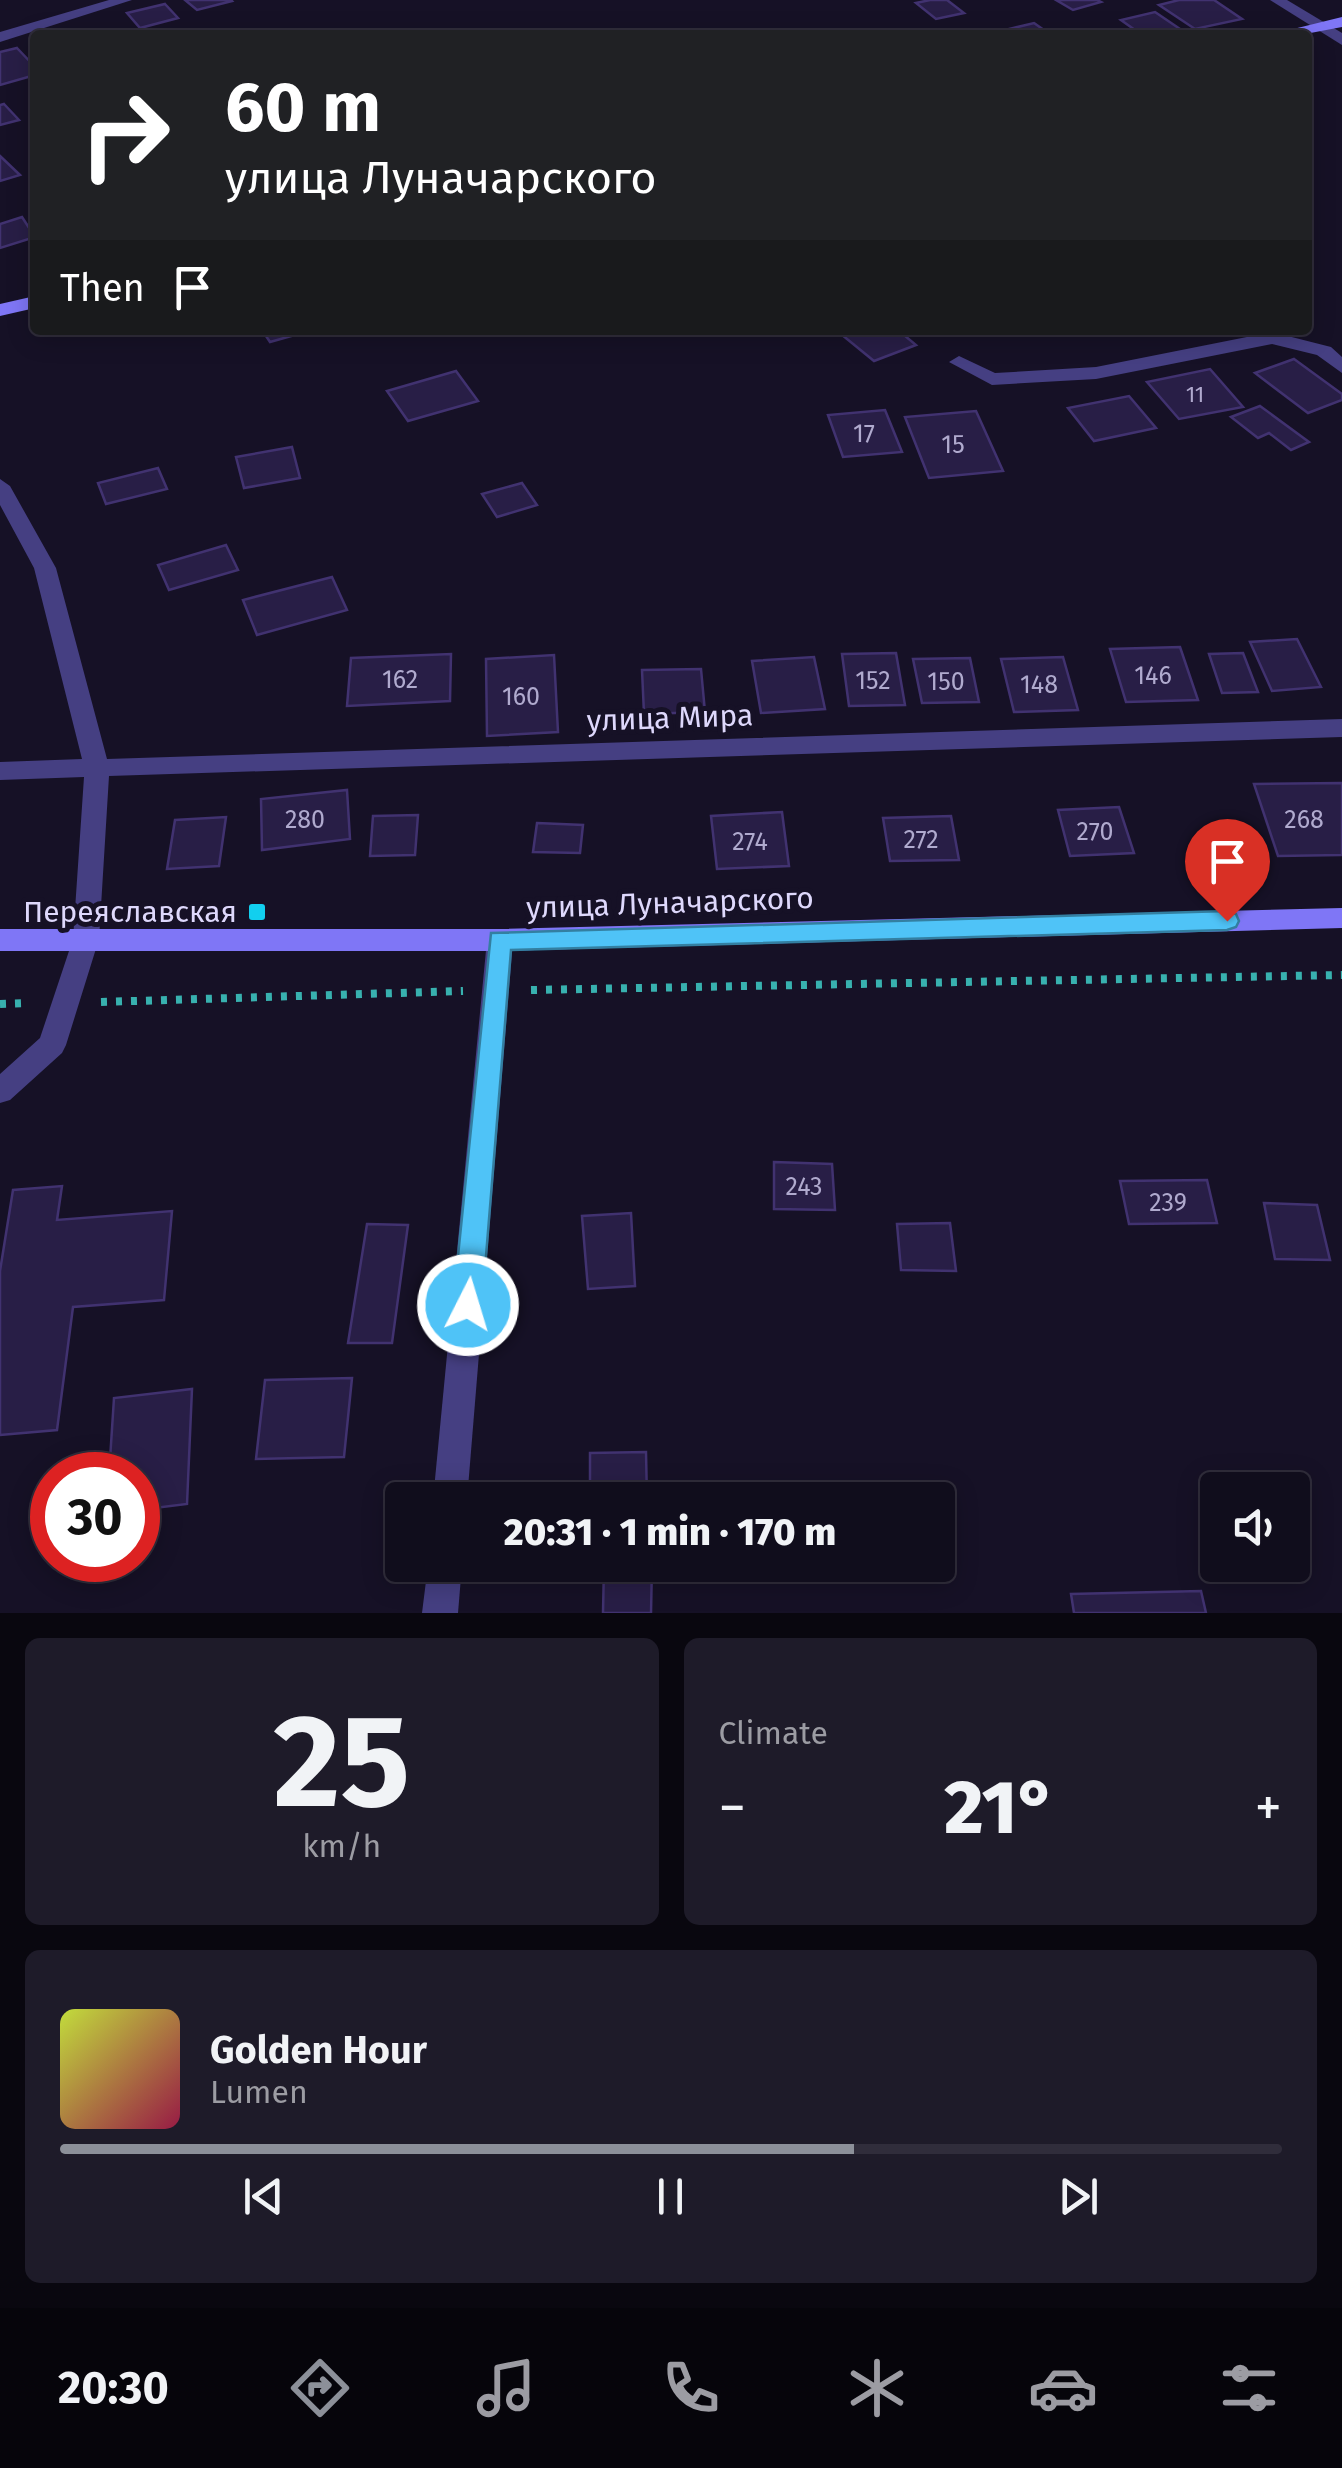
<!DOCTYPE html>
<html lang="en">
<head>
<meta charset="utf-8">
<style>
	:root { --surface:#100d1c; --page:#1e1b29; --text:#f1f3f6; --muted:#9c9ca3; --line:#302d3b; --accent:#8c9099 }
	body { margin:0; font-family:"Fira Sans",sans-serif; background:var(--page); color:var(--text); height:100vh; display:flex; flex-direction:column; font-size:38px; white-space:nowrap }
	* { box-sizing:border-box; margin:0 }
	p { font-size:32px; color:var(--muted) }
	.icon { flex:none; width:55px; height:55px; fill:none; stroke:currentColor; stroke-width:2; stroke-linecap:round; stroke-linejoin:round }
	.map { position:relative; height:1613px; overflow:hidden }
	.side { display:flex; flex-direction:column; gap:25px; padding:25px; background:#09070f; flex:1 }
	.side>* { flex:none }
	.guide { position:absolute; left:30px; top:30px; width:1282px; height:305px; border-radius:10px; box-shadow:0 5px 25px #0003,0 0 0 2px var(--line); background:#202124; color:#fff; overflow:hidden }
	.tools { position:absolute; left:1200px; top:1472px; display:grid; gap:20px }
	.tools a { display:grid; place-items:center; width:110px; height:110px; border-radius:10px; background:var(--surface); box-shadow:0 5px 25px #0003,0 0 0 2px var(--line); font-size:50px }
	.speed { position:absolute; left:30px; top:1452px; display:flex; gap:20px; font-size:50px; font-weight:700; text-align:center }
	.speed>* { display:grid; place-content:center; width:130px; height:130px; border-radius:50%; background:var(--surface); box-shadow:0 5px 25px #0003,0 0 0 2px var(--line); line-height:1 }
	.speed .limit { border:15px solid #d22; background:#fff; color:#111 }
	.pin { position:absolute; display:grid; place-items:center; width:85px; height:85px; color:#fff; margin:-102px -42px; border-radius:50% 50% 50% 0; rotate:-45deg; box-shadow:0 0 10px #0007 }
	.pin .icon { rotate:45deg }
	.me { position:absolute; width:110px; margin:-55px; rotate:5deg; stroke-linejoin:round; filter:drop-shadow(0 0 8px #0008) }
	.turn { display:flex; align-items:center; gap:35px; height:210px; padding:0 30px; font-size:45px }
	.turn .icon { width:130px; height:130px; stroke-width:2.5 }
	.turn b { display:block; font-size:70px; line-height:85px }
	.then { display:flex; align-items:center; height:95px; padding:0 30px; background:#0003; gap:20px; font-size:38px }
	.big { font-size:75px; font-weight:800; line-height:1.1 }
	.side .tile { flex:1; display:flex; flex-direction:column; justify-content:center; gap:15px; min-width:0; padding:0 35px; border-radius:15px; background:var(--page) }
	.side .dial { align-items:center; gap:0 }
	.dial b { font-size:130px; line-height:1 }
	.song { display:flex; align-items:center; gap:30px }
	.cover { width:120px; height:120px; border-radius:15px; background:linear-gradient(135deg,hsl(70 70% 55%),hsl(340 70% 35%)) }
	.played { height:10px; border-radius:5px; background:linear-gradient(90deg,var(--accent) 65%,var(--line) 65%) }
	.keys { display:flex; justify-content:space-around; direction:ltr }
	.heat { display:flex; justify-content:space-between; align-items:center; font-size:55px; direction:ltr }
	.side .tiles { flex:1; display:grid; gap:25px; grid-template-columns:1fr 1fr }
	.tile:last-child { grid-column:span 2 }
	.trip { position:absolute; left:385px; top:1482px; width:570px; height:100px; border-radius:10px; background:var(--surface); box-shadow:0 5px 25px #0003,0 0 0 2px var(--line); font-weight:800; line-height:100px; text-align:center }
	.tab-bar { display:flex; height:160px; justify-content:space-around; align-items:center; background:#06050b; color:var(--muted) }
	.tab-bar .icon { width:70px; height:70px }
	.tab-bar .active { color:var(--accent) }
	.tab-bar b { font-size:45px; color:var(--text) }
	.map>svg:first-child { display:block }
	.building { fill:#281e46; stroke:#413270; stroke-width:2.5 }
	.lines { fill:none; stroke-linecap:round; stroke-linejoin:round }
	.path { stroke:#38b1af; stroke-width:8; stroke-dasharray:6 9; stroke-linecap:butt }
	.minor { fill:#453f82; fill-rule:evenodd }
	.secondary { fill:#7f76f6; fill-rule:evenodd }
	.route { fill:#4fc3f7; stroke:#337fa1; stroke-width:2.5 }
	.poi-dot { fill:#12cfef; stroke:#161126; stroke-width:4 }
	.labels { text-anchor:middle; stroke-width:10; stroke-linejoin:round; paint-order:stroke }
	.far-number-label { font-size:22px; fill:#b0aace }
	.number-label { font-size:25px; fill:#b0aace }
	.street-label { font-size:30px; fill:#ded8fc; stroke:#161126 }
	.poi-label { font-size:30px; fill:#ded8fc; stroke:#161126; text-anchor:end }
</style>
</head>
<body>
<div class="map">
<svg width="1342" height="1613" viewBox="0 0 1342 1613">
	<rect width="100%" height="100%" fill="#161126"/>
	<g class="building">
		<path d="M185 0H231L232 1 197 10Z"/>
		<path d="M930 0H947L964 13 936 19 916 3Z"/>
		<path d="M1056 0H1097L1101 2 1073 10Z"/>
		<path d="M1179 0H1214L1242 19 1195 29 1159 5Z"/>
		<path d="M165 4 178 18 140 28 127 13Z"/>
		<path d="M1155 12 1180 29 1142 35 1121 20Z"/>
		<path d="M1034 23 1051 35H1013L1005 30Z"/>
		<path d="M17 48 35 67V75L0 85V52Z"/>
		<path d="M4 104 19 120 0 125V105Z"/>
		<path d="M0 156 20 175 0 181Z"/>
		<path d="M22 217 35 237 0 248V224Z"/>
		<path d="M262 330H300L302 333 270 342Z"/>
		<path d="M836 330H898L916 345 874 361Z"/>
		<path d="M1294 359 1342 394V400L1308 413 1255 373Z"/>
		<path d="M1210 369 1243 407 1179 419 1147 382Z"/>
		<path d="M456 371 478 401 408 421 387 391Z"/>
		<path d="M1129 396 1156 428 1094 441 1068 408Z"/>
		<path d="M1260 406 1309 442 1291 450 1269 433 1258 438 1231 417Z"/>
		<path d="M885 410 902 452 843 457 828 415Z"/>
		<path d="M976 411 1003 471 929 478 905 417Z"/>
		<path d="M292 447 300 478 244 488 236 457Z"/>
		<path d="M158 468 167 489 106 504 98 483Z"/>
		<path d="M522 483 537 505 497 517 482 494Z"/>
		<path d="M226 545 238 570 169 590 158 565Z"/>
		<path d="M332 577 347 610 257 635 243 600Z"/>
		<path d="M1297 639 1321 687 1272 691 1250 642Z"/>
		<path d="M1180 647 1198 700 1126 702 1110 649Z"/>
		<path d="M896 653 905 705 849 706 842 654Z"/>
		<path d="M1243 653 1258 692 1222 693 1209 654Z"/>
		<path d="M451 654 450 701 347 706 351 658Z"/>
		<path d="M554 655 558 732 487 736 486 659Z"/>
		<path d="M814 657 825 709 761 713 752 661Z"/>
		<path d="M1063 657 1078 710 1014 712 1001 659Z"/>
		<path d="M970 658 979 702 922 703 913 659Z"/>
		<path d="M701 669 705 712 644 714 642 670Z"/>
		<path d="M1342 783V855L1278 856 1254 784Z"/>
		<path d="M347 790 350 839 262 850 261 799Z"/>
		<path d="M1119 807 1134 853 1070 856 1058 810Z"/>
		<path d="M782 812 789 866 717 869 711 816Z"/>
		<path d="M418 815 415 855 370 856 373 816Z"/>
		<path d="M951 816 959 860 890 861 883 818Z"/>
		<path d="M226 817 219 866 167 869 175 820Z"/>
		<path d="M537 823 583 825 580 853 533 852Z"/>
		<path d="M774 1162 832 1164 835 1210 774 1209Z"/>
		<path d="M1207 1180 1217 1223 1129 1224 1120 1181Z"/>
		<path d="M62 1186 57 1220 172 1211 164 1300 73 1307 57 1430 0 1435V1271L13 1190Z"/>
		<path d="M1264 1203 1317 1205 1330 1260 1275 1259Z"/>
		<path d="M631 1213 635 1286 588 1289 582 1216Z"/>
		<path d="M950 1223 956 1271 901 1270 897 1224Z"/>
		<path d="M367 1224 408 1225 392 1343H348Z"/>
		<path d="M352 1378 344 1457 256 1459 265 1380Z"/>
		<path d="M192 1389 187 1504 138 1510V1475H109L114 1398Z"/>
		<path d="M646 1452 647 1500H590V1453Z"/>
		<path d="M604 1565H652L651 1613H603Z"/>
		<path d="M1201 1591 1206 1613H1074L1071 1594Z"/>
	</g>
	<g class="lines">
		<g class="path">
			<path d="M531 990 1342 975"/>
			<path d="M101 1002 463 991"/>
			<path d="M0 1004 29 1003"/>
		</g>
		<g class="minor">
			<path d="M109 0H132L0 42V32Z"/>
			<path d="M1270 0H1287L1342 33V45Z"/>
			<path d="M1272 332 1331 347 1342 357V373L1317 355 1272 344 1096 379 992 385 949 362 959 356 995 373 1096 367Z"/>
			<path d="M0 479 10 486 56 568 107 759 1342 719V737L109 776 99 939 66 1045 62 1053 10 1100 0 1103V1074L40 1038 73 939 84 777 0 780V762L82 759 34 568 0 505Z"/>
			<path d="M500 929 509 933 513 940 467 1500H433L487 940 491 933Z"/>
			<path d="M428 1565H462L458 1613H422Z"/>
		</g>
		<g class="secondary">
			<path d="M1342 17V27L1300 35H1269Z"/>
			<path d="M35 296V308L0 316V304Z"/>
			<path d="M1342 908V928L500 951H0V929H500Z"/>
		</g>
	</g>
	<path class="route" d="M1227 911 1236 914 1239 921 1236 927 1227 930 511 950 482 1305 478 1314 468 1318 457 1314 453 1305 491 933Z"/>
	<rect class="poi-dot" x="247" y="902" width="20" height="20" rx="5"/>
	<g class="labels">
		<g class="far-number-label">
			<text x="1195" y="402">11</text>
		</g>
		<g class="number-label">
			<text x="864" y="442">17</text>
			<text x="953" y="453">15</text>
			<text x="1153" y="684">146</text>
			<text x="400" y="688">162</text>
			<text x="873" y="689">152</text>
			<text x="946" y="690">150</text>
			<text x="1039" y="693">148</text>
			<text x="521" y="705">160</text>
			<text x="305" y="828">280</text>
			<text x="1304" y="828">268</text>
			<text x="1095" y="840">270</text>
			<text x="921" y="848">272</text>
			<text x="750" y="850">274</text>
			<text x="804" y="1195">243</text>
			<text x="1168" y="1211">239</text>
		</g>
		<g class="street-label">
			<text transform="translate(670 718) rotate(-2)" y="10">улица Мира</text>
			<text transform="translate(670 903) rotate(-2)" y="10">улица Луначарского</text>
		</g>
		<g class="poi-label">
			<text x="237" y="922">Переяславская</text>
		</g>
	</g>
</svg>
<div class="tools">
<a><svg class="icon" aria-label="sound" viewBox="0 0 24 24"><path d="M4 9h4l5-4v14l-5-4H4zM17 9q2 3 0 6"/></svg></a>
</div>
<div class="speed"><div class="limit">30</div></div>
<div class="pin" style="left:1227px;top:921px;background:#d93025"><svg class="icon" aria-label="arrive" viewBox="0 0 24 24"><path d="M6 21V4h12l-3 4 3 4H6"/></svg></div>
<svg class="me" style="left:468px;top:1305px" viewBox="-20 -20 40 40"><circle r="17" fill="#4fc3f7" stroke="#fff" stroke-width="3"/><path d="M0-11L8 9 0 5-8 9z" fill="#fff"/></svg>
<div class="trip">20:31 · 1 min · 170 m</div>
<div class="guide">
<div class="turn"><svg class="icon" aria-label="right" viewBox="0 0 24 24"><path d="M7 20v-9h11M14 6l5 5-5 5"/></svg><div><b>60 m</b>улица Луначарского</div></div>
<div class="then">Then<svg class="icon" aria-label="arrive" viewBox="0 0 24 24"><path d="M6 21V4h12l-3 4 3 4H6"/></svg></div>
</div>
</div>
<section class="side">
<div class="tiles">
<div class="tile dial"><b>25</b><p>km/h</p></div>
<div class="tile"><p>Climate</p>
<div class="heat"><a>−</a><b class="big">21°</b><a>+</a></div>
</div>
<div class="tile">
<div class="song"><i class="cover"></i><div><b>Golden Hour</b><p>Lumen</p></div></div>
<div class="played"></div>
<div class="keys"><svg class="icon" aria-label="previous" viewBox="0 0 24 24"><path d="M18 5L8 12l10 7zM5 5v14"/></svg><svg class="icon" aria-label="pause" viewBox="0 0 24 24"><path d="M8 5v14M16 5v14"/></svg><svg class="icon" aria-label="next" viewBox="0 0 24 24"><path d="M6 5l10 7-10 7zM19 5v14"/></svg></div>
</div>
</div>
</section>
<nav class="tab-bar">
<b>20:30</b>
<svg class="icon active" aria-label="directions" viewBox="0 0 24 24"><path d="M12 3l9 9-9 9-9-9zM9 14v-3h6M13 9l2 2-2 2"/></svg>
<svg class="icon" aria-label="music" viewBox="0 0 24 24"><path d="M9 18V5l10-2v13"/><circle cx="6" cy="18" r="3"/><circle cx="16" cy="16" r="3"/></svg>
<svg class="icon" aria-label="phone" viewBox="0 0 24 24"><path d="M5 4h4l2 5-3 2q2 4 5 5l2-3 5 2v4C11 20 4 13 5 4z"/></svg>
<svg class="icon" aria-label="climate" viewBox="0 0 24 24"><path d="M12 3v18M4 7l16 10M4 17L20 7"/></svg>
<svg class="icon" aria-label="car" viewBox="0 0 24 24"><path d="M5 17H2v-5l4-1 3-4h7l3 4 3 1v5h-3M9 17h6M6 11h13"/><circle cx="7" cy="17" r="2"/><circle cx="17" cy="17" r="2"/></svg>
<svg class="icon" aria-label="filters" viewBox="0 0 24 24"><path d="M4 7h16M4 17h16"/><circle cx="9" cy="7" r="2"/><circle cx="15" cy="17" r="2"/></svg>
</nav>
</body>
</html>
